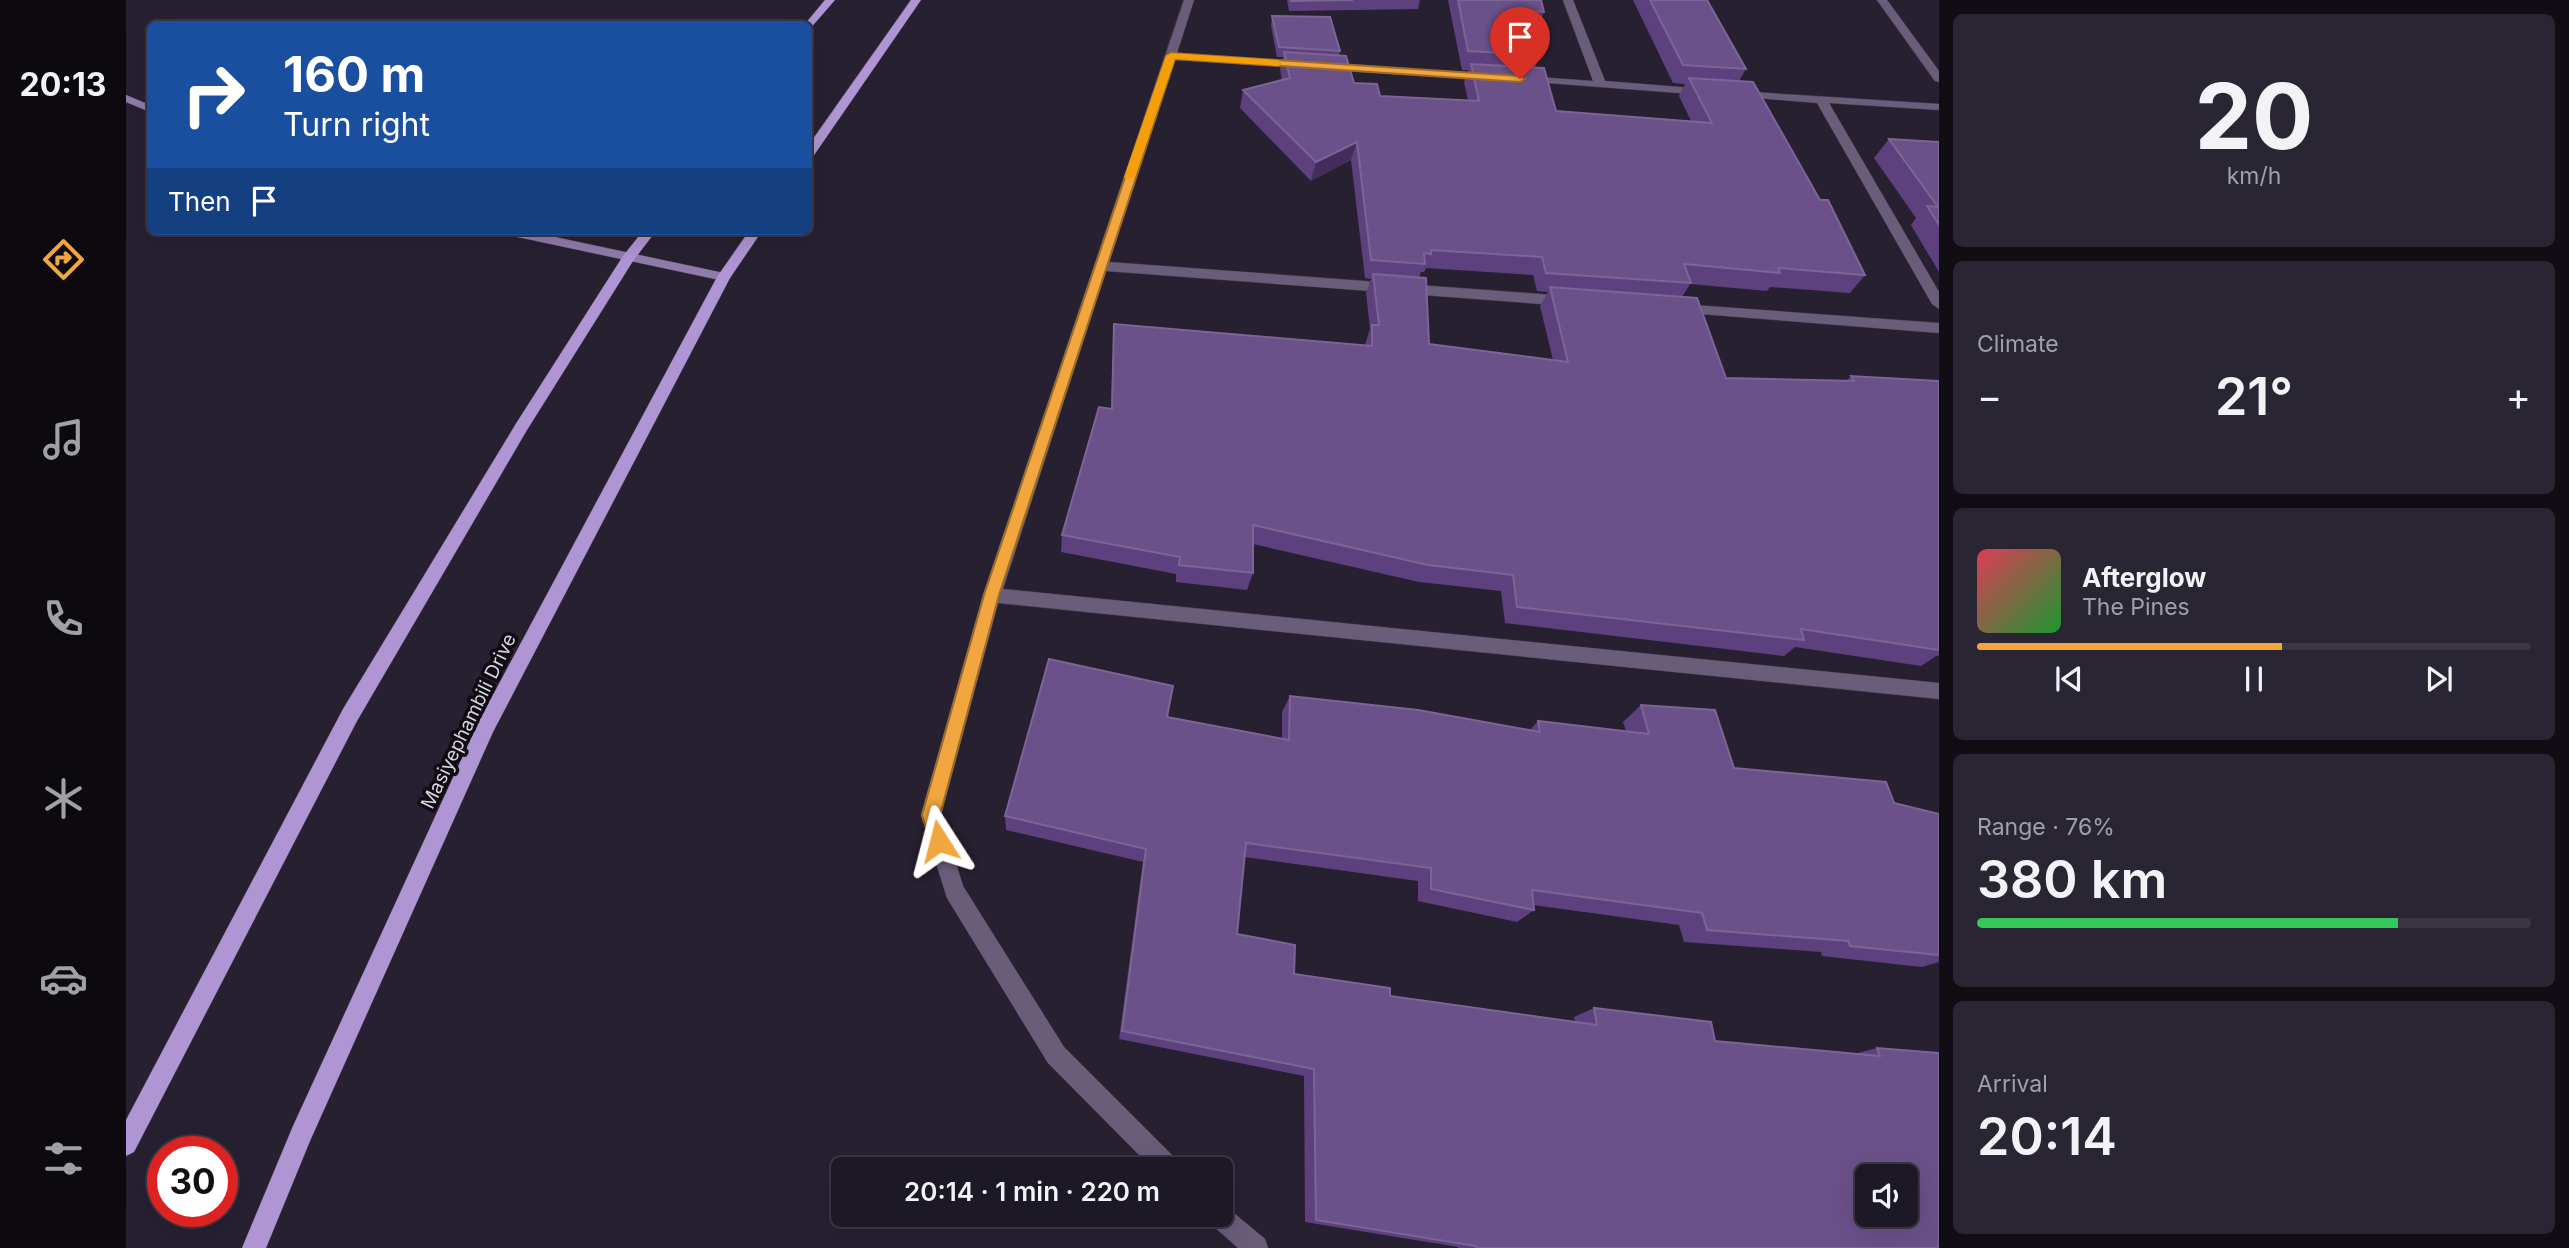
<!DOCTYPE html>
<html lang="en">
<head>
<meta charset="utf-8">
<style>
	:root { --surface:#1d1825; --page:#2a2532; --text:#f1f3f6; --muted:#a0a0a7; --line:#3b3742; --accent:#f1a63f }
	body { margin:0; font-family:Inter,sans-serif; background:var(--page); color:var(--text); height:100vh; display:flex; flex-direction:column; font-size:26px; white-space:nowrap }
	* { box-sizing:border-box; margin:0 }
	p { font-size:23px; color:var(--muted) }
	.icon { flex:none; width:38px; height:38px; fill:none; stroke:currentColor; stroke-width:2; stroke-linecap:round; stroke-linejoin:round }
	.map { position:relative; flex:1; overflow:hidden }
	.panel { display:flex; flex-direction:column; gap:14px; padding:14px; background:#100d14; width:630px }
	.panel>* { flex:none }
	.hud { position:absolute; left:21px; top:21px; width:665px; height:214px; border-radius:10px; box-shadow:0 7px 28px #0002,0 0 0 2px var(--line); background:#1a4fa0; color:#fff; overflow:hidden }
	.fabs { position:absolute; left:1729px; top:1164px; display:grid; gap:14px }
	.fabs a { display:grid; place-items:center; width:63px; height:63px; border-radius:10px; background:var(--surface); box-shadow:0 7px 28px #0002,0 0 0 2px var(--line); font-size:35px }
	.speed { position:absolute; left:21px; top:1136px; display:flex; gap:14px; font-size:35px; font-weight:700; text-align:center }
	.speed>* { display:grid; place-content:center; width:91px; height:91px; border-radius:50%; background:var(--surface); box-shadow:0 7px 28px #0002,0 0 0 2px var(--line); line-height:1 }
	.speed .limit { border:10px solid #d22; background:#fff; color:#111 }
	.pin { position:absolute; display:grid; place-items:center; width:60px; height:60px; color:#fff; margin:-72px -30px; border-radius:50% 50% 50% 0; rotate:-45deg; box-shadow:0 0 7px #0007 }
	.pin .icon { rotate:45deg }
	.me { position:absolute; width:77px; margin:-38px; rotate:351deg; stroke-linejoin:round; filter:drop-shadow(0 0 5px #0008) }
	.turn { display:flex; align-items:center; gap:24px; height:147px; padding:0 21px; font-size:32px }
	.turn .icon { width:91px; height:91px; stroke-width:2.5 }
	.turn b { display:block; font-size:49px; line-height:60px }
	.then { display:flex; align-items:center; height:66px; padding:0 21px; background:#0003; gap:14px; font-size:26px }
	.big { font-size:52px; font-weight:600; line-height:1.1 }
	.panel .card { flex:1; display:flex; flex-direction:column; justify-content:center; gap:10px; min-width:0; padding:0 24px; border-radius:10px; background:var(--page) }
	.panel .dial { align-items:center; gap:0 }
	.dial b { font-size:91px; line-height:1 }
	.song { display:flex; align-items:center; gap:21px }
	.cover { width:84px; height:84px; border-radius:10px; background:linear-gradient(135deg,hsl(350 70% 55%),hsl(130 70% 35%)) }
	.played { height:7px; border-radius:4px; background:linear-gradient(90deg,var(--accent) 55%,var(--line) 55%) }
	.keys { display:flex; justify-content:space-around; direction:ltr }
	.heat { display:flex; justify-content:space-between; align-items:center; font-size:38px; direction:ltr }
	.charge { height:10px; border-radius:5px; background:linear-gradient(90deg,#34c759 76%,var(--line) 0) }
	.trip { position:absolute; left:705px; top:1157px; width:402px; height:70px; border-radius:10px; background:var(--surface); box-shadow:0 7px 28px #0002,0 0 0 2px var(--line); font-weight:600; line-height:70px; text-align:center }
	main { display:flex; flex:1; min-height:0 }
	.tab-bar { display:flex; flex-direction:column; width:126px; justify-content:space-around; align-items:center; background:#0c0a0f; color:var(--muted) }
	.tab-bar .icon { width:49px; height:49px }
	.tab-bar .selected { color:var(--accent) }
	.tab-bar b { font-size:32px; color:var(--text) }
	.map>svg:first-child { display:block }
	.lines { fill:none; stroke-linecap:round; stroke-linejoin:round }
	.street-casing { stroke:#433d4d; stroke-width:1 }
	.secondary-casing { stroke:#433d4d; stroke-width:1 }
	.primary-casing { stroke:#433d4d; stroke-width:1 }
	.street { fill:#695d7a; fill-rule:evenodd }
	.secondary { fill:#907cac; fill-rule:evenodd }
	.primary { fill:#af95d3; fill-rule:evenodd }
	.wall { fill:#5d417e; fill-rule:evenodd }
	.shaded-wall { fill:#422d5b }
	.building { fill:#6a5189; stroke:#7c6596; stroke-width:2; fill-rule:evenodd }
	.route { fill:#f1a63f; stroke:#9d6c29; stroke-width:2 }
	.slow { fill:#f59e0b }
	.labels { text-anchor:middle; stroke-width:7; stroke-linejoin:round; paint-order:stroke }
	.street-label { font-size:19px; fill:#d8d3df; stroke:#0e0b13 }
</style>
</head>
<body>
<main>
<nav class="tab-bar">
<b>20:13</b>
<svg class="icon selected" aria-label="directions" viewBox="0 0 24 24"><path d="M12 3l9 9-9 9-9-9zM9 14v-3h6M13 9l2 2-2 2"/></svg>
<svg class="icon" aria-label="music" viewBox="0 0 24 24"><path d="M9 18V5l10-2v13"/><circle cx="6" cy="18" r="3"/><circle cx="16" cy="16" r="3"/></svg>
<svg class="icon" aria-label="phone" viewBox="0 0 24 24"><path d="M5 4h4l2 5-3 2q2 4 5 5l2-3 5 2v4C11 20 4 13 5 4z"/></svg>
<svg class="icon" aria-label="climate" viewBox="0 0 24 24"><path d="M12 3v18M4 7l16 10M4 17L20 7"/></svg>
<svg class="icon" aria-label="car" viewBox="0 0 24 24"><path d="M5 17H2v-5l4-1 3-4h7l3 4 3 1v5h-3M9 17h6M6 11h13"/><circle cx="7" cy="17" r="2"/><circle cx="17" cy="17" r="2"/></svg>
<svg class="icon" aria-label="filters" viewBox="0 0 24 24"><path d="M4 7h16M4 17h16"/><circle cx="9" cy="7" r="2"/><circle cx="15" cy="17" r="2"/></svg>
</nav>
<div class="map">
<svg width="1813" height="1248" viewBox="0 0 1813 1248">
	<rect width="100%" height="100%" fill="#272031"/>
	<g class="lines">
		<g class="street-casing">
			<g id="street">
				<path d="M1058 0H1068L1051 53 1363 74 1369 77 1363 80 1049 60 983 262 1442 296 1449 301 1442 306 980 271 877 589 1813 683V699L872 603 815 815 837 886 938 1047 1052 1161 1056 1169H1027L922 1063 821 898 795 815 857 595Z"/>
				<path d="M1437 0H1447L1479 81 1579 89 1585 92 1579 95 1394 81 1392 79 1398 76 1467 81Z"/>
				<path d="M1751 0H1761L1813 71V82L1809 81Z"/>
				<path d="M1611 91 1813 104V110L1703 103 1813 292V309L1806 304 1691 103 1607 96 1605 94Z"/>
				<path d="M1554 304 1813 323V333L1549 312 1547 309Z"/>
				<path d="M1096 1203 1139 1239 1142 1248H1112L1084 1223 1081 1214H1096Z"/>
			</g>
		</g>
		<g class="secondary-casing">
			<g id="secondary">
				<path d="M0 95 24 105V112L0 102Z"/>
				<path d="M376 231H401L598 273 605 277 598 281 382 235Z"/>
			</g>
		</g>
		<g class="primary-casing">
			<g id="primary">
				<path d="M699 0H709L682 31V24H679Z"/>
				<path d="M785 0H795L686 158H682V146Z"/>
				<path d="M517 231H530L507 261 401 430 231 721 8 1152 0 1156V1120L217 709 391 422 497 256Z"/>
				<path d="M623 231H636L604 278 367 732 184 1141 140 1248H116L167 1126 353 721 591 277Z"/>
			</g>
		</g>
		<use href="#street" class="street"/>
		<use href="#secondary" class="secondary"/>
		<use href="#primary" class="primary"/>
	</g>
	<g class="wall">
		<path d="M1161 0H1294L1292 9 1163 11Z"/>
		<path d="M1322 0H1415L1418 12 1411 30H1407L1414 55 1409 68 1430 111 1565 121 1553 96 1559 84 1547 83 1507 0H1581L1620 69 1613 81 1694 200 1739 275 1724 293 1644 287 1641 291 1564 284 1556 297 1600 378 1721 380 1725 376 1813 381V656H1810L1795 666 1669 647 1658 656 1379 623 1375 591 1293 582 1127 544V573L1121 590 1050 582V574L935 552 936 535 985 409 988 324 1239 345 1244 329 1240 293 1245 279 1239 278 1225 160 1185 181 1114 108 1117 90 1156 80 1154 69 1157 57H1151L1145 26 1146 16 1214 51 1213 55 1228 83 1254 96 1342 100 1338 82 1342 70H1336ZM1300 268 1407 275 1411 291 1422 292 1414 306 1427 360 1303 344 1293 277 1295 272H1298Z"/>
		<path d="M1763 139 1813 142V272L1785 225 1790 218 1748 158Z"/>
		<path d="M1164 696 1404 730 1412 721 1500 731 1497 722 1515 705 1608 768 1813 814V962L1796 967 1696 956 1695 952 1558 942 1553 925 1407 905 1408 910 1391 922 1292 901V881L1118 857 1111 934 1168 974 1264 996 1449 1022 1448 1017 1468 1008 1589 1041 1728 1054 1751 1048 1813 1248H1332V1247L1179 1222 1178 1076 993 1039 1017 862 880 830 879 816 1041 717 1156 739V712Z"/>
	</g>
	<path class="shaded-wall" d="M1231 142 1225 160 1185 181 1190 162Z"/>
	<g class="building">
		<path d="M1165 0H1227L1165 1Z"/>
		<path d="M1332 0H1415L1418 12 1401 11 1414 55 1342 51Z"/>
		<path d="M1524 0H1581L1620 69 1557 65Z"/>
		<path d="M1146 16 1204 17 1214 51 1153 47Z"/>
		<path d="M1158 52 1220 56 1228 83 1251 84 1254 96 1353 101 1345 64 1418 68 1430 111 1586 123 1563 78 1627 82 1694 200H1702L1739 275 1652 268 1654 273 1558 264 1565 283 1420 273 1416 257 1305 250V254L1298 253 1299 264 1245 260 1231 142 1190 162 1117 90 1164 78Z"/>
		<path d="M1763 139 1813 142V225L1801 206 1812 207Z"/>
		<path d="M1247 274 1300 278 1303 344 1442 362 1424 287 1571 298 1600 378 1728 381 1725 376 1813 381V650L1675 629 1678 640 1391 607 1387 575 1302 565 1127 525V573L1053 565 1054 557 936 535 973 407 986 409 988 324 1246 346V325H1253Z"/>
		<path d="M923 659 1047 686 1041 717 1163 740 1164 696 1292 710 1414 732 1412 721 1523 734 1515 705 1589 710 1608 768 1760 782 1768 803 1813 814V955L1724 946 1722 941 1581 930 1576 913 1406 890 1408 910 1305 889V868L1120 843 1111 934 1169 945 1168 974 1264 988V996L1471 1025 1468 1008 1585 1022 1589 1041 1754 1056 1751 1048 1813 1053V1248H1350V1246L1190 1220 1188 1069 996 1031 1020 849 879 816ZM1741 1176H1780V1214H1741Z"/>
	</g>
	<path class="route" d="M1045 53 1394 76 1399 79 1394 82 1049 59 873 595 814 815 822 841 819 847 813 849 806 847 796 815 858 595 1040 56Z"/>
	<path class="slow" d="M1045 53 1152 60 1157 63 1152 66 1049 59 1009 177 1000 179 998 177 1040 56Z"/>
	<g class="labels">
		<g class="street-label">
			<text transform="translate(342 721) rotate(-64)" y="7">Masiyephambili Drive</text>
		</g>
	</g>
</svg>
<div class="fabs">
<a><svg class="icon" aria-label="sound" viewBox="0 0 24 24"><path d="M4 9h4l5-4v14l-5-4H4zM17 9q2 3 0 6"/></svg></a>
</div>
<div class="speed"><div class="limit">30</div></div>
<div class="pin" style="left:1394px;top:79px;background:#d93025"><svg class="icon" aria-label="arrive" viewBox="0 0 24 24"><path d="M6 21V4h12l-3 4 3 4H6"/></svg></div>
<svg class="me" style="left:813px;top:841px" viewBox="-20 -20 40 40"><path d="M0-17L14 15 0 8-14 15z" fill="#f1a63f" stroke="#fff" stroke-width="4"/></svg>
<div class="trip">20:14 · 1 min · 220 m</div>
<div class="hud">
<div class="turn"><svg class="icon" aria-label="right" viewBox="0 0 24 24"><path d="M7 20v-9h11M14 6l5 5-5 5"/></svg><div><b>160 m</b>Turn right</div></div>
<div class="then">Then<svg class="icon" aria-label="arrive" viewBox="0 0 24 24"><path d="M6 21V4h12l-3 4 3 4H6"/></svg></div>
</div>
</div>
<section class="panel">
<div class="card dial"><b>20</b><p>km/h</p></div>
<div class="card"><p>Climate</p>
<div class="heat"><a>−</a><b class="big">21°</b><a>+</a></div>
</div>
<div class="card">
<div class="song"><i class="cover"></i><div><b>Afterglow</b><p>The Pines</p></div></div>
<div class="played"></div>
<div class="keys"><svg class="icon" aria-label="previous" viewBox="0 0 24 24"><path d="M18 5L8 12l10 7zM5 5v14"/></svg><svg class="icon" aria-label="pause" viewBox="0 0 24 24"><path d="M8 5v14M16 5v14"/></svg><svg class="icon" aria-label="next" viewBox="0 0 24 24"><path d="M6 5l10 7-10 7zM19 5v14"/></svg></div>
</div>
<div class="card"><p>Range · 76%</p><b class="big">380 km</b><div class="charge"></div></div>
<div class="card"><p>Arrival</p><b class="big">20:14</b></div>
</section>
</main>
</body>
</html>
